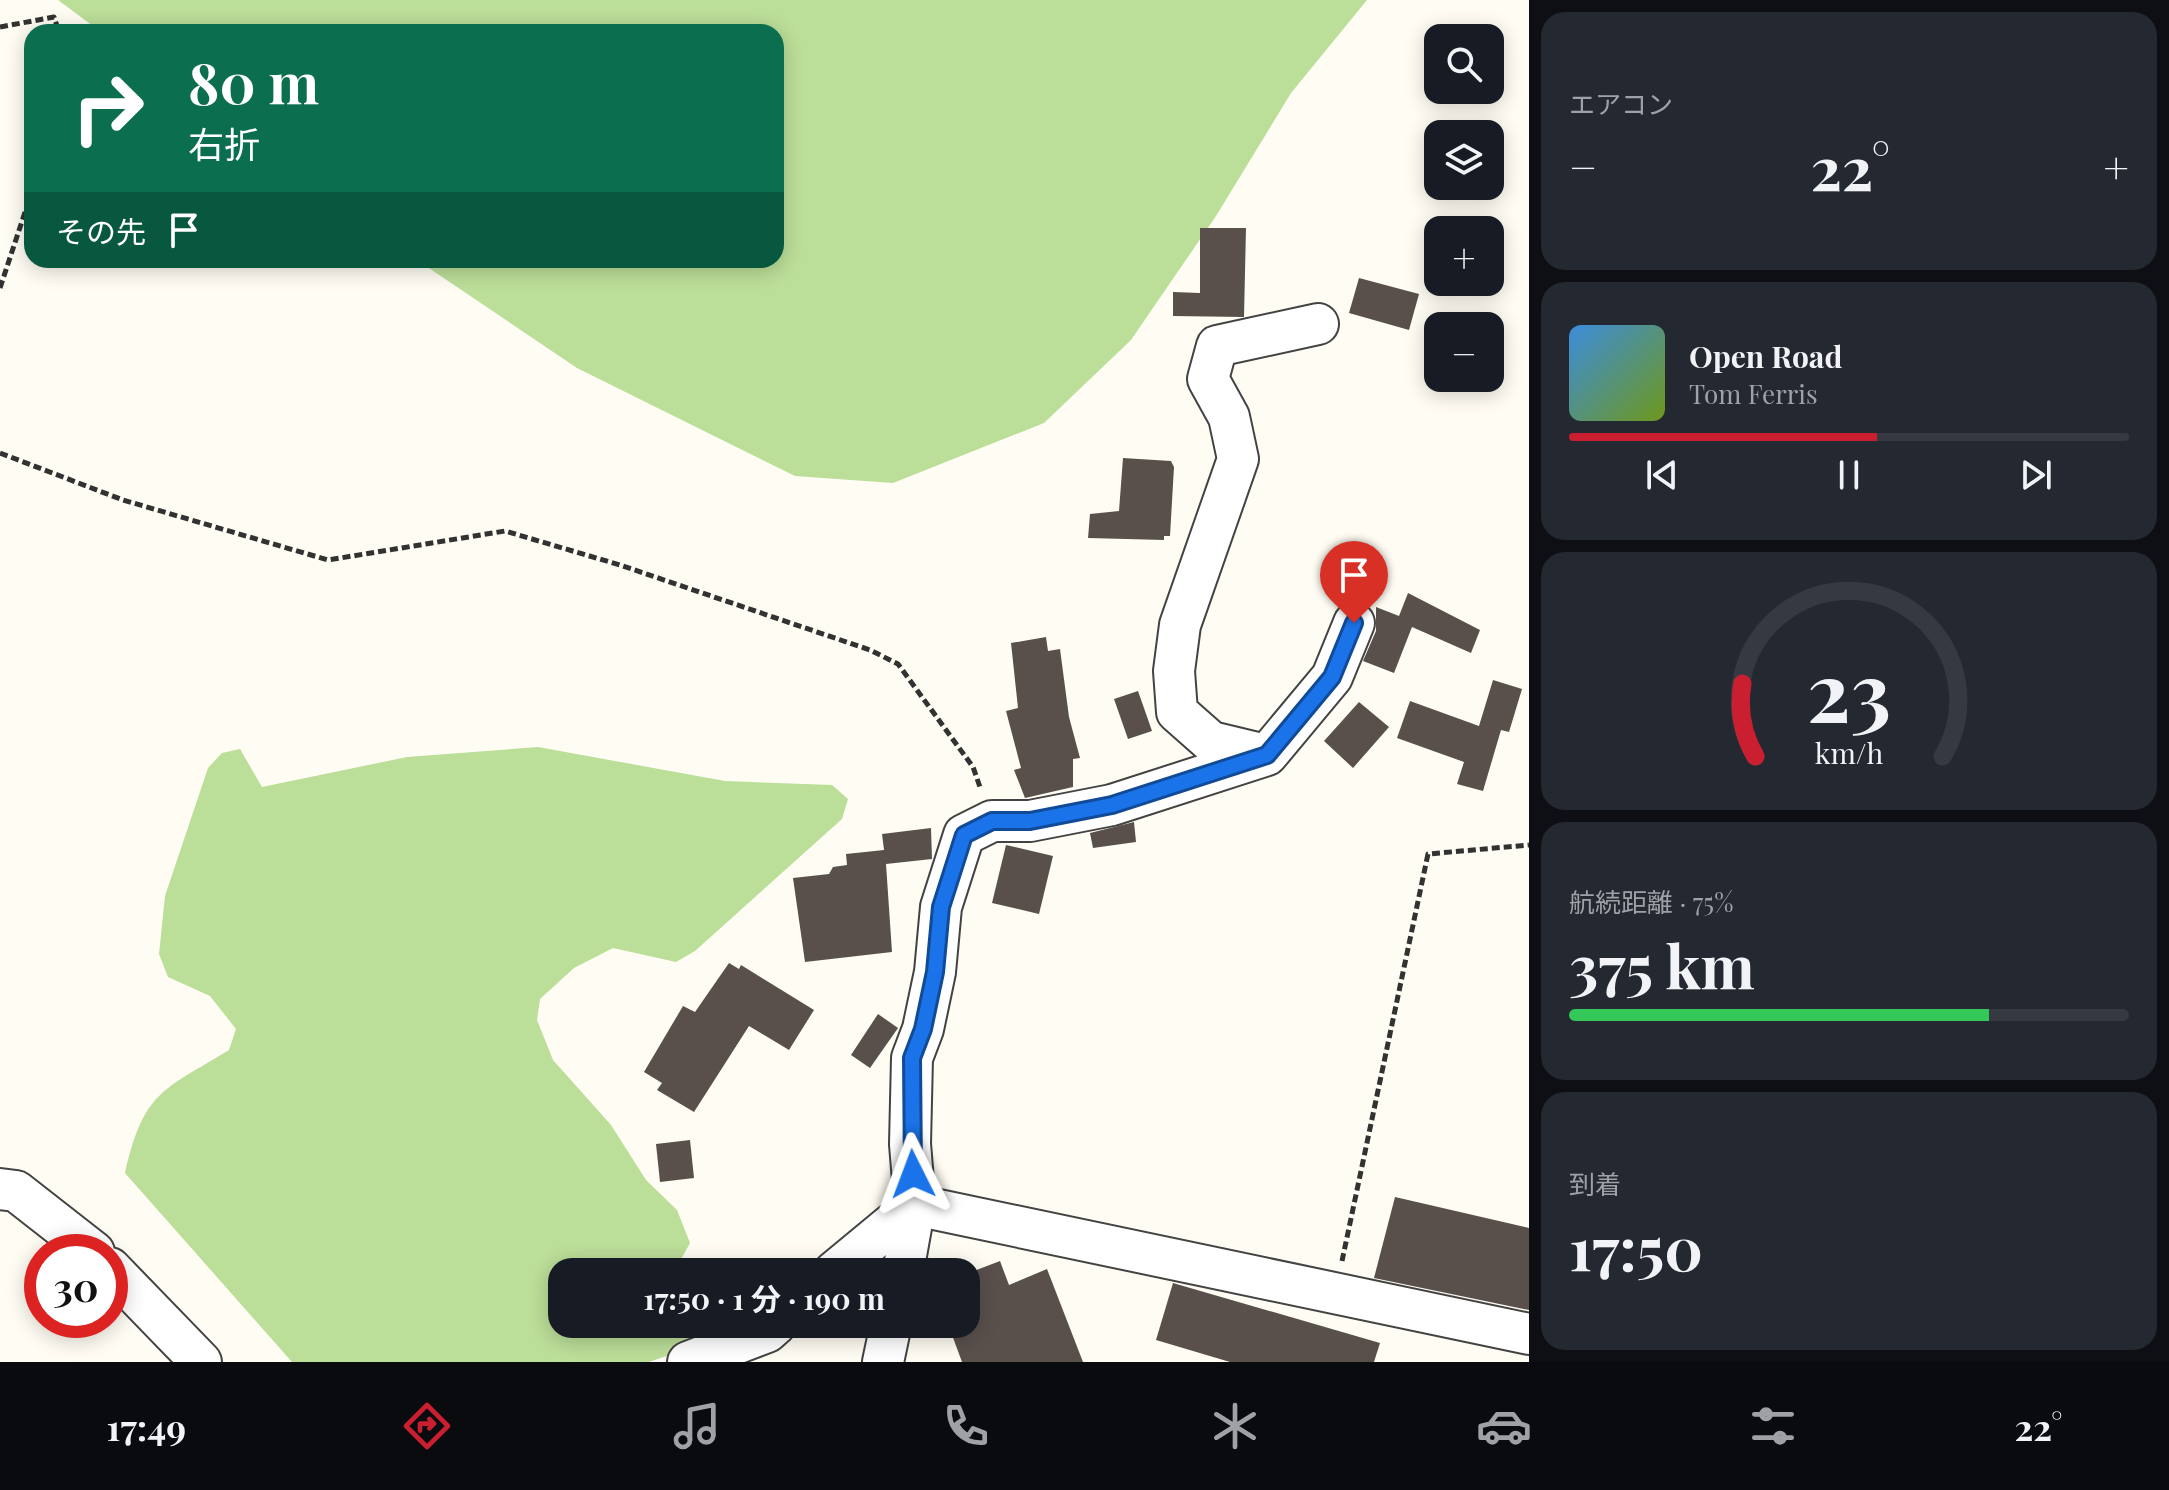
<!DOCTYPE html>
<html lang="ja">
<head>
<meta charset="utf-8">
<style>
	:root { --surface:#171b24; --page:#242831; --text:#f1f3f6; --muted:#9ea1a6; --line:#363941; --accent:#c91f30 }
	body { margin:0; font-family:"Playfair Display","Noto Sans JP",serif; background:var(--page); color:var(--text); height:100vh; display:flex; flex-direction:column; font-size:30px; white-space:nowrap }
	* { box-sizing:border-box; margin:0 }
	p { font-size:26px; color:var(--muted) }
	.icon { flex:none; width:44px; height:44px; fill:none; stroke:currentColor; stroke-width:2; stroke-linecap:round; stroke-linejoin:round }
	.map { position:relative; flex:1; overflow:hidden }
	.details { display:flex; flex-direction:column; gap:12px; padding:12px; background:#0d0f14; width:640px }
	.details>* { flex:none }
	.top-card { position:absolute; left:24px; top:24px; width:760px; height:244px; border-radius:24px; box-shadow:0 4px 20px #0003; background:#0b6e4f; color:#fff; overflow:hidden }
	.tools { position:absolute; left:1424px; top:24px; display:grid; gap:16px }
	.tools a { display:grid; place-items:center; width:80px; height:80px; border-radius:16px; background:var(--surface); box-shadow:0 4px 20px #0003; font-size:40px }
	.speed { position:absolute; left:24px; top:1234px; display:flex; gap:16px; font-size:40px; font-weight:700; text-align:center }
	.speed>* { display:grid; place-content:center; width:104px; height:104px; border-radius:50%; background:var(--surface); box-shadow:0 4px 20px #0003; line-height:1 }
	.speed .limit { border:12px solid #d22; background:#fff; color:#111 }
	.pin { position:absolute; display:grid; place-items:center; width:68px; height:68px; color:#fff; margin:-82px -34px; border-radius:50% 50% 50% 0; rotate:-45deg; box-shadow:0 0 8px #0007 }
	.pin .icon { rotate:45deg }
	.me { position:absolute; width:88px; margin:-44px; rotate:357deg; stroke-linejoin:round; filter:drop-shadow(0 0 6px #0008) }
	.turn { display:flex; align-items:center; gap:28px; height:168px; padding:0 32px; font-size:36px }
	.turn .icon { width:104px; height:104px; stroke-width:2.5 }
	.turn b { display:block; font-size:56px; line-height:68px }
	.then { display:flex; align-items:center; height:76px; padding:0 32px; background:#0003; gap:16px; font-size:30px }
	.big { font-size:60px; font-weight:700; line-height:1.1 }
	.details .tile { flex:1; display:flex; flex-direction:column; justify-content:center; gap:12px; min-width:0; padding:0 28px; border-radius:24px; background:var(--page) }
	.details .dial { align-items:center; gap:0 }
	.dial svg { height:208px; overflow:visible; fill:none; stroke:var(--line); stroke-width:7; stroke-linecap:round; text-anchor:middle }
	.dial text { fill:var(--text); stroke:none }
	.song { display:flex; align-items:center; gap:24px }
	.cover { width:96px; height:96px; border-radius:12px; background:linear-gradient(135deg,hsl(210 70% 55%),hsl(80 70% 35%)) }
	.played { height:8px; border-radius:4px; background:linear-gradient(90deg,var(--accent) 55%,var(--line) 55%) }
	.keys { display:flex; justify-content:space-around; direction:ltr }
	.heat { display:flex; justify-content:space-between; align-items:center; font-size:44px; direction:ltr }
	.charge { height:12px; border-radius:6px; background:linear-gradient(90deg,#34c759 75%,var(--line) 0) }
	.trip { position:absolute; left:548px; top:1258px; width:432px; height:80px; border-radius:24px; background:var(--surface); box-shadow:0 4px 20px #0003; font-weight:700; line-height:80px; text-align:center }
	.tabs { display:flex; height:128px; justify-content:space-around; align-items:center; background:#090b0e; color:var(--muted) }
	.tabs .icon { width:56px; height:56px }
	.tabs .active { color:var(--accent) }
	.tabs b { font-size:36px; color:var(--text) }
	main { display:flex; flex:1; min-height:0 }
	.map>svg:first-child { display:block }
	.forest { fill:#bbde98 }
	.building { fill:#59504c }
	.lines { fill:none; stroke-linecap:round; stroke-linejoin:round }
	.minor-casing { stroke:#434343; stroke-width:44 }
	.path { stroke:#323232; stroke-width:5; stroke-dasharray:8 4; stroke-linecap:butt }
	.minor { stroke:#fff; stroke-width:40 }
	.route-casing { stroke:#114b97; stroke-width:20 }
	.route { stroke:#1a73e8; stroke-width:14 }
</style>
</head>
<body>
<main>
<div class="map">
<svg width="1529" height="1362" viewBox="0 0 1529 1362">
	<rect width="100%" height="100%" fill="#fffcf3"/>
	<g class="forest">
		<path d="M58 0H1367L1291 93 1216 216 1131 340 1044 423 893 483 795 476 577 368 417 260H776V32H101Z"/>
		<path d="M538 747 725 781 832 785 848 799 842 819 695 951 676 962 613 948 574 968 540 999 537 1020 553 1060 611 1125 646 1180 677 1210 690 1243 674 1272H562V1324H732L734 1333 649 1362H292L125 1173C144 1091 162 1091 229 1050L236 1029 210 996 168 977 159 954 165 896 208 768 222 753 240 749 262 787 407 757Z"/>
	</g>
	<g class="building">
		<path d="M1200 228H1246L1244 317 1173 316V292L1200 293Z"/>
		<path d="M1359 278 1419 294 1409 330 1349 313Z"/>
		<path d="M1123 458 1171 461 1174 467 1170 536H1164V540L1088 538 1090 514 1119 511Z"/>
		<path d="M1408 593 1480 630 1471 653 1412 627 1394 673 1363 661 1376 631V607L1399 616Z"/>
		<path d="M1046 637 1048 651 1060 649 1069 717 1080 758 1073 759V787L1025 798 1014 770 1021 768 1006 711 1018 708 1011 643Z"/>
		<path d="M1493 680 1522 689 1509 732 1501 730 1483 791 1457 784 1464 762 1397 738 1410 701 1479 726Z"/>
		<path d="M1138 691 1152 731 1128 739 1114 699Z"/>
		<path d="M1359 702 1389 727 1353 768 1324 741Z"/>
		<path d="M1134 822 1136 842 1093 848 1090 833Z"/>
		<path d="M931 828 932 859 886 864 892 952 805 962 793 878 829 874 833 867 847 865 846 854 884 850 882 834Z"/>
		<path d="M1006 845 1053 856 1039 914 992 903Z"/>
		<path d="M729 963 739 969 741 965 814 1010 789 1050 749 1026 694 1112 657 1090 662 1083 644 1072 683 1006 695 1012Z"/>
		<path d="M878 1014 898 1028 870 1068 851 1055Z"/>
		<path d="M690 1140 694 1178 660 1182 656 1144Z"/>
		<path d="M1395 1197 1529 1228V1310L1374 1278Z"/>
		<path d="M1000 1261 1009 1285 1047 1269 1083 1362H962L948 1324H966V1274Z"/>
		<path d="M1173 1283 1380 1343 1374 1362H1230L1156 1340Z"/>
	</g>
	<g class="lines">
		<g class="minor-casing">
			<g id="minor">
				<path d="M1265 755 1211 742 1177 712 1174 671 1180 625 1238 459 1229 417 1208 379 1217 346 1318 324"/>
				<path d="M0 1189 16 1191 94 1252"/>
				<path d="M110 1268 201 1362"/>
				<path d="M834 1272 915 1205 1529 1334"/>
				<path d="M903 1272 915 1205 910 1144 912 1058 923 1029 935 972 941 907 964 835 992 821H1030L1112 805 1267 755 1332 677 1354 623"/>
				<path d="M688 1362 767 1332 776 1324"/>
				<path d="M883 1362 891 1324"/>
			</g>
		</g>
		<g class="path">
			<path d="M0 27 54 17 59 32"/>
			<path d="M0 288 32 191"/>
			<path d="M0 453 123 500 328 560 505 531 620 565 870 650 898 664 973 767 981 790"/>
			<path d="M1342 1261 1428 854 1529 845"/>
		</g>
		<use href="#minor" class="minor"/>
	</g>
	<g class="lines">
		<g class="route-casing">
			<path id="route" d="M913 1174 912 1058 923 1029 935 972 941 907 964 835 992 821H1030L1112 805 1267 755 1332 677 1354 623"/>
		</g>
		<use href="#route" class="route"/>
	</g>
</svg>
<div class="tools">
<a><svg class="icon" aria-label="search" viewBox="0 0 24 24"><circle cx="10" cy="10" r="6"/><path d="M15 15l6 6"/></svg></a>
<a><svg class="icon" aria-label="layers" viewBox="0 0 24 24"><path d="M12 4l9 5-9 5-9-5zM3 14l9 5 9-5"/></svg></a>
<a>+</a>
<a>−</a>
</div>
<div class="speed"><div class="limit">30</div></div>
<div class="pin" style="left:1354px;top:623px;background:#d93025"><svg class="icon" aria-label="arrive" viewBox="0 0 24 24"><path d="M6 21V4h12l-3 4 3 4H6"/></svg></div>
<svg class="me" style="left:913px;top:1174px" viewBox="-20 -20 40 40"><path d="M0-17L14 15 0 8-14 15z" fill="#1a73e8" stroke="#fff" stroke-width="4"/></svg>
<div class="trip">17:50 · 1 分 · 190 m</div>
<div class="top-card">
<div class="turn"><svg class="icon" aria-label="right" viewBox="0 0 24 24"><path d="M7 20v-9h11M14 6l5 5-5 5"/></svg><div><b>80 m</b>右折</div></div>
<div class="then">その先<svg class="icon" aria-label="arrive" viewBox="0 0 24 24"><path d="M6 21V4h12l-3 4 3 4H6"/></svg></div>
</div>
</div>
<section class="details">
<div class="tile"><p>エアコン</p>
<div class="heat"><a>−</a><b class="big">22°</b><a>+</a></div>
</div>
<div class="tile">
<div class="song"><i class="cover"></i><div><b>Open Road</b><p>Tom Ferris</p></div></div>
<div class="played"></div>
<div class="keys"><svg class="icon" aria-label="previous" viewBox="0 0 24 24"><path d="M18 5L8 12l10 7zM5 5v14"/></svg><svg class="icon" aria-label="pause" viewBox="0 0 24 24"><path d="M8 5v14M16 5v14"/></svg><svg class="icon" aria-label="next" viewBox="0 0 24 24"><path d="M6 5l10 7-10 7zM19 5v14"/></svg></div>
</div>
<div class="tile dial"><svg viewBox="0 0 100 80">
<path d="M14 69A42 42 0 1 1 86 69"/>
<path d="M14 69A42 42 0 0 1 9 41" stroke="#c91f30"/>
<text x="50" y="56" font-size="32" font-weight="700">23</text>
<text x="50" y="72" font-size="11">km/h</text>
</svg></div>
<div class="tile"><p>航続距離 · 75%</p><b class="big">375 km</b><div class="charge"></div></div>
<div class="tile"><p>到着</p><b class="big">17:50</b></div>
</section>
</main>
<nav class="tabs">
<b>17:49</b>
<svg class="icon active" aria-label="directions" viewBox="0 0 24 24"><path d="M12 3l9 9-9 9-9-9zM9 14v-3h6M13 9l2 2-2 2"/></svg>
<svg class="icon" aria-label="music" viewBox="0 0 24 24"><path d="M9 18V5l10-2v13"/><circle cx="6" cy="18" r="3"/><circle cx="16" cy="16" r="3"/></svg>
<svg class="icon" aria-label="phone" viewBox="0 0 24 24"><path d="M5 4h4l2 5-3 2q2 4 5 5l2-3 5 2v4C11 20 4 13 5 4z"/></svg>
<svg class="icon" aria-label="climate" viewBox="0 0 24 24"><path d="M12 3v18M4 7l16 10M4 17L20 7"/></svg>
<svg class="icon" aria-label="car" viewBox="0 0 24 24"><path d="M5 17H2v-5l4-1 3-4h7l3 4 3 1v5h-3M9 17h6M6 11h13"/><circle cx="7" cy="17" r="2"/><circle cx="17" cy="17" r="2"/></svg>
<svg class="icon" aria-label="filters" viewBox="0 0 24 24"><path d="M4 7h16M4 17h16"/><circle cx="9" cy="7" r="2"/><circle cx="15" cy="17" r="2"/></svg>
<b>22°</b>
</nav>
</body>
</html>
